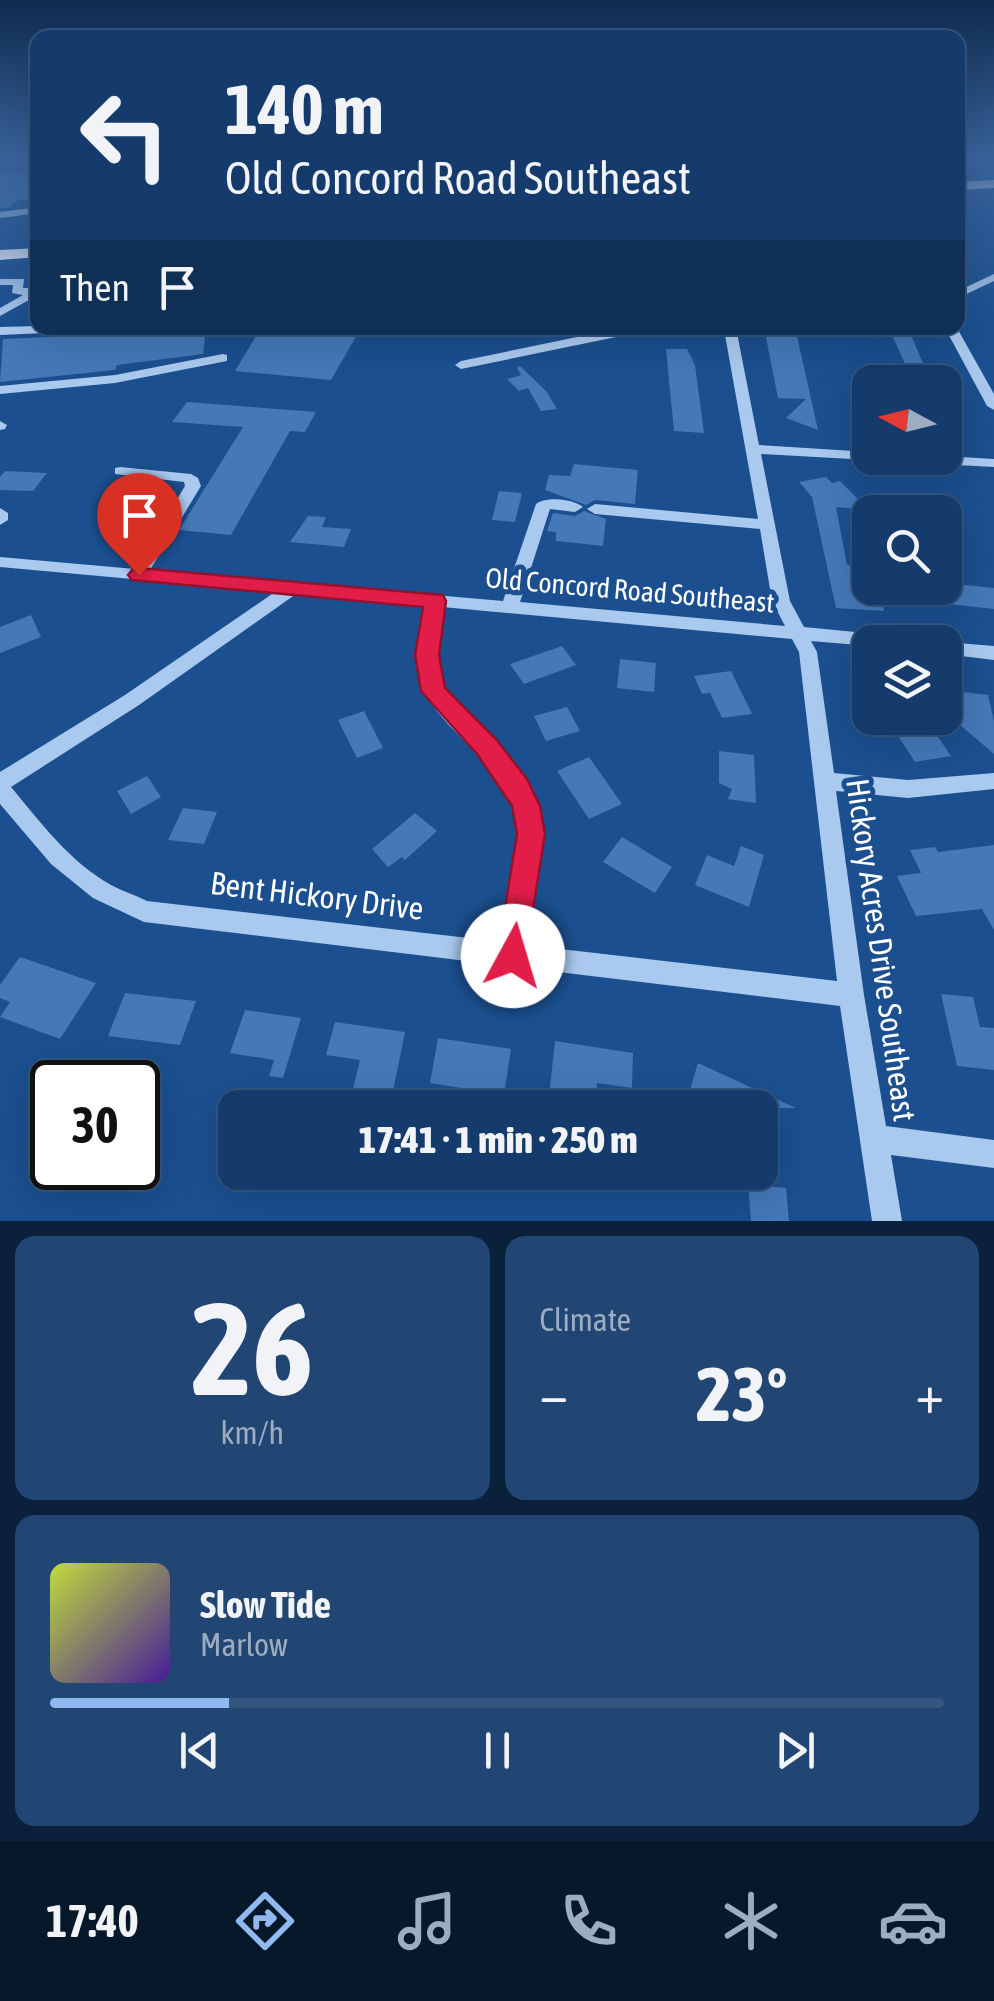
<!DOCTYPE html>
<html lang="en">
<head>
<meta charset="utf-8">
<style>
	:root { --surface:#143b6b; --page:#214673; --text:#f1f3f6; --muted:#9dadc1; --line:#33557e; --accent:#90b9f0 }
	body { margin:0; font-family:"Asap Condensed",sans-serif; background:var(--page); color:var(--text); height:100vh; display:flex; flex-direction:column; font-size:38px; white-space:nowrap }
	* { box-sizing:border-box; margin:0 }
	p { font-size:32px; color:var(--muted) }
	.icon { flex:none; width:55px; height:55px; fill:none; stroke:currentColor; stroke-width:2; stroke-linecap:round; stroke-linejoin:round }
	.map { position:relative; height:1221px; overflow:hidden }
	.sheet { display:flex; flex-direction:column; gap:15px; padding:15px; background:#0b203b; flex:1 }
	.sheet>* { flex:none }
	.hud { position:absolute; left:30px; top:30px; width:935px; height:305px; border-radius:20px; box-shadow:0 10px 40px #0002,0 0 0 2px var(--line); background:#143b6b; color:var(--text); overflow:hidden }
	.needle { width:65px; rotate:277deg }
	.buttons { position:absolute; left:852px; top:365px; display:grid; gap:20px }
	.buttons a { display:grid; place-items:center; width:110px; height:110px; border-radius:20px; background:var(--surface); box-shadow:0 10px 40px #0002,0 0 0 2px var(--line); font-size:50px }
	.speed { position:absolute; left:30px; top:1060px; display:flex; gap:20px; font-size:50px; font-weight:700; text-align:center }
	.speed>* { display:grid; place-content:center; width:130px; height:130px; border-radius:50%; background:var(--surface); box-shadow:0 10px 40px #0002,0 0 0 2px var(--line); line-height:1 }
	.speed .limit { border:5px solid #111; border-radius:15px; background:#fff; color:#111 }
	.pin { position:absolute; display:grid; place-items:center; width:85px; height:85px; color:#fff; margin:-102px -42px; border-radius:50% 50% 50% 0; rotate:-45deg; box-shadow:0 0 10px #0007 }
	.pin .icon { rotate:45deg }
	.me { position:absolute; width:110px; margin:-55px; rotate:6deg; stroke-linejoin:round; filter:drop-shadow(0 0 8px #0008) }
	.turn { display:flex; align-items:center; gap:35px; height:210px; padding:0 30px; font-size:45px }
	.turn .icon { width:130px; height:130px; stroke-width:2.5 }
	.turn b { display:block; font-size:70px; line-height:85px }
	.then { display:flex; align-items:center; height:95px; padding:0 30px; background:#0003; gap:20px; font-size:38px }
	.big { font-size:75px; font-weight:800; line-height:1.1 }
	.sheet .tile { flex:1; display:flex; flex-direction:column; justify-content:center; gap:15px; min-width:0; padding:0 35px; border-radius:20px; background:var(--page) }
	.sheet .dial { align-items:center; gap:0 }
	.dial b { font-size:130px; line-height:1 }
	.song { display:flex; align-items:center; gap:30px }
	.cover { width:120px; height:120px; border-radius:15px; background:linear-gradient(135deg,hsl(70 70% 55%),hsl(260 70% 35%)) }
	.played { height:10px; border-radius:5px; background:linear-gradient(90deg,var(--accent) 20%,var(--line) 20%) }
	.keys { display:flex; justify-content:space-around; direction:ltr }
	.heat { display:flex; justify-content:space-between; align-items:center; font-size:55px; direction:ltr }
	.sheet .tiles { flex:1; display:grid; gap:15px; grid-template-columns:1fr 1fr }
	.tile:last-child { grid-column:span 2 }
	.trip { position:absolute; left:218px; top:1090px; width:560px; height:100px; border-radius:20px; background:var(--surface); box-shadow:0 10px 40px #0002,0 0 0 2px var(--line); font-weight:800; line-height:100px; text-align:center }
	.menu { display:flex; height:160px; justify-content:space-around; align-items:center; background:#08182b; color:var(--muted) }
	.menu .icon { width:70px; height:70px }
	.menu .active { color:var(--accent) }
	.menu b { font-size:45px; color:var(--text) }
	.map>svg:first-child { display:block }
	.building { fill:#4478b7 }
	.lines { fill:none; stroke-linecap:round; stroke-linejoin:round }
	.minor { fill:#a9c9ee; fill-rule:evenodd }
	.major { fill:#f0f6ff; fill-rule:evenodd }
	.route { fill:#e11d48; stroke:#92132f; stroke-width:2.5 }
	.labels { text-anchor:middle; stroke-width:10; stroke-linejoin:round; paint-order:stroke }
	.street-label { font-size:28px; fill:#fff; stroke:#1b4f8f }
	.near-street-label { font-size:32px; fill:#fff; stroke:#1b4f8f }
</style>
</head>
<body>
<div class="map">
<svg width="994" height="1221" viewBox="0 0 994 1221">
	<rect width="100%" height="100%" fill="#1b4f8f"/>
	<g class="building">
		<path d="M0 173H38V200H18L10 207 0 208Z"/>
		<path d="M107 328H206L203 354 117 365 115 370 0 382 3 339 70 336 79 330Z"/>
		<path d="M261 328H361L331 380 235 371Z"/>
		<path d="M764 328H786L788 335 797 336 818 430 786 418 806 399 778 398Z"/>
		<path d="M889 328H908L931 382H913Z"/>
		<path d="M666 349H687L695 365 704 433 674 431Z"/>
		<path d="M520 366 547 392 557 409 541 411 528 388 519 391 507 379 521 375 517 368Z"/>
		<path d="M187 402 316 412 305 432 290 431 231 535 179 530 243 427 172 422Z"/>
		<path d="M574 464 638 470 635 504 595 500 586 505 545 490 549 475 570 476Z"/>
		<path d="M5 471 47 473 33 491 0 490V477Z"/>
		<path d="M826 477 832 483 840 481 869 510 836 507 847 565 853 566 858 584 878 588 884 611 836 608 812 497 799 482Z"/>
		<path d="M499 491 522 493 515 522 492 520Z"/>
		<path d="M584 511 606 519 603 546 556 541V532L547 531 553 513 575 516Z"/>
		<path d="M308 516 326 517 322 527 351 529 344 547 290 542Z"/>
		<path d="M945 583 994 588V609L921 601 918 588H945Z"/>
		<path d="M31 615 41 637 0 653V627Z"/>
		<path d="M562 646 576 665 524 684 510 664Z"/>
		<path d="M620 659 656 663 654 692 617 688Z"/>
		<path d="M731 671 752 714 722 718 710 693 702 694 694 676Z"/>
		<path d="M945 690 988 695 994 721V754L945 712Z"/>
		<path d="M567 707 580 731 546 741 534 716Z"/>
		<path d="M364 711 383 748 357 758 338 720Z"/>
		<path d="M928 722 951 756 915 762 893 728Z"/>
		<path d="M719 751 754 755 756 803 728 799 732 789 719 783Z"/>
		<path d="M589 757 622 804 589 819 557 771Z"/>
		<path d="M147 776 161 797 131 814 117 791Z"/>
		<path d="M183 808 217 812 204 844 168 840Z"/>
		<path d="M415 813 437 831 405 860 402 857 388 867 372 849Z"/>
		<path d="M622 837 672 867 655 893 603 862Z"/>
		<path d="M994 845V930L982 909 916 916 897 876 921 873 910 850 935 847 938 852Z"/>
		<path d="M741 846 764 855 749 907 695 885 707 855 734 866Z"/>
		<path d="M20 957 96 983 60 1039 0 1017 10 1002 0 998V985Z"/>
		<path d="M125 993 196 1001 180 1045 108 1036Z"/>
		<path d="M941 994 973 997 980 1027 994 1028V1070L957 1066Z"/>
		<path d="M245 1010 301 1018 283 1078 269 1076 274 1060 230 1053Z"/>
		<path d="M335 1022 405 1032 392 1096 353 1089 360 1060 326 1055Z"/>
		<path d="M438 1038 511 1049 504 1095 430 1083Z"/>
		<path d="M555 1041 633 1053 632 1088 597 1083 595 1108 548 1105Z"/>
		<path d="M698 1063 796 1108H775L766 1144 760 1143V1108H712L688 1096Z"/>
		<path d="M748 1184 786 1188 789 1221H751Z"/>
	</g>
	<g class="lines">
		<g class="minor">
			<path d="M21 156 38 160V166L22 164Z"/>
			<path d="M38 207V213L0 218V212Z"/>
			<path d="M994 274V281L958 298V291Z"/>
			<path d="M0 279H24L23 288H38V295L0 316V308L23 295 12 293 13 285H0Z"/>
			<path d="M38 326V328H76L70 332 0 335V327Z"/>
			<path d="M736 328 759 445 870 452V458H876L870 460 761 454 790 601 804 627 897 636 906 642H870V646L811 641 817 652 834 773 908 780 994 773V789L908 798 836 791 864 995 886 1126 994 1140V1168L891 1155 902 1221H872L840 1006 144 922 93 898 51 864 0 804V772L125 695 275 592 0 567V557L135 569 185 486 184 482 115 474V468L120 467 191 474 198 478 201 486 150 570 503 601 536 504C547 496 573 499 583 507L575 512 550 509 520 602 785 626 772 601 760 529 595 514 587 509 595 504 758 519 725 335 616 337 461 369 455 365 461 361 616 329ZM296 594 425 606C404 690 429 704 483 760 495 772 509 787 514 804 527 843 509 902 503 942L147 901C135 895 122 891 111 885 70 862 40 822 11 787L139 705ZM442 607 792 639 799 652 837 981 526 945C532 902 548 851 537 808 521 751 453 727 439 683 431 659 437 632 442 607Z"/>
			<path d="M945 328H957L994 394V410L987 406Z"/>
			<path d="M223 354 227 355V361L115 383 0 394V386L115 375Z"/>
			<path d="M0 421 7 425 5 429 0 430Z"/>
			<path d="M945 456 994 459V467L901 462 894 458Z"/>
			<path d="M0 508 8 513V520L0 525Z"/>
			<path d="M942 642H945L994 646V660L945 654V642Z"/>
		</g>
		<g class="major">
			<path d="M994 180V188L958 190V182Z"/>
			<path d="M38 248V257L0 260V250Z"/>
		</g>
	</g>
	<linearGradient id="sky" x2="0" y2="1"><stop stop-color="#0f2b4f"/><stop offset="0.48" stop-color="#39639b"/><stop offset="1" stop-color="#39639b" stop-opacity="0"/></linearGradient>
	<rect width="994" height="327" fill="url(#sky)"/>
	<path class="route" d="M139 568 443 595 446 601 439 655 445 688 496 739 527 779 540 806 545 834 524 966 513 970 502 966 497 956 517 834 512 806 477 754 421 691 415 655 423 607 132 580 128 575 132 570Z"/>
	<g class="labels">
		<g class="street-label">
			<text transform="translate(630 590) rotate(5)" y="10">Old Concord Road Southeast</text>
		</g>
		<g class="near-street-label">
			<text transform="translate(317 896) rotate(7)" y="11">Bent Hickory Drive</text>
			<text transform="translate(881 950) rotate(82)" y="11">Hickory Acres Drive Southeast</text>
		</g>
	</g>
</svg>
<div class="buttons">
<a><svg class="needle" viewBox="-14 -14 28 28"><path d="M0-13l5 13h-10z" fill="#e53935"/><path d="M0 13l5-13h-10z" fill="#9dadc1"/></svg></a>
<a><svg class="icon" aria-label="search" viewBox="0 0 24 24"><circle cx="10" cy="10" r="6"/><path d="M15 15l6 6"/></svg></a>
<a><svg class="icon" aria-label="layers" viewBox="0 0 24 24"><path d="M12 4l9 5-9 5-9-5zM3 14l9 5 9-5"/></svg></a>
</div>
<div class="speed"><div class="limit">30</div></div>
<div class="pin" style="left:139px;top:575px;background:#d93025"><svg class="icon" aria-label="arrive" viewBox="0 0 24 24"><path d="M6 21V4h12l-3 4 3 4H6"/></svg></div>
<svg class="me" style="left:513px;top:956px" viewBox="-20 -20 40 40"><circle r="19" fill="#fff"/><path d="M0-13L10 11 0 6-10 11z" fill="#e11d48"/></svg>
<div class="trip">17:41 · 1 min · 250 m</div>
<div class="hud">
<div class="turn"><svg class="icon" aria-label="left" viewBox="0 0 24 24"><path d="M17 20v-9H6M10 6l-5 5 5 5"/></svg><div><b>140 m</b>Old Concord Road Southeast</div></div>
<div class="then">Then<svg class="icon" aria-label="arrive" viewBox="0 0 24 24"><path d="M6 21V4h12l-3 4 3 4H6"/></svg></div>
</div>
</div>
<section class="sheet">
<div class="tiles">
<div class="tile dial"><b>26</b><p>km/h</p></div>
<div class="tile"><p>Climate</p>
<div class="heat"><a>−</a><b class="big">23°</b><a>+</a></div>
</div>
<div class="tile">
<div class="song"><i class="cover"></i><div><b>Slow Tide</b><p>Marlow</p></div></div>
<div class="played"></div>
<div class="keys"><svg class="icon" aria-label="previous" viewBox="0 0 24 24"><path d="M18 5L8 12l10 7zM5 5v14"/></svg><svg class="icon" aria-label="pause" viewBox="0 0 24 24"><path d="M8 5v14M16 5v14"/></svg><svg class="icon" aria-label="next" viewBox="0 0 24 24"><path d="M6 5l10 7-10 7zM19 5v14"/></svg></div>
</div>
</div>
</section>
<nav class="menu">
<b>17:40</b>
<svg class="icon active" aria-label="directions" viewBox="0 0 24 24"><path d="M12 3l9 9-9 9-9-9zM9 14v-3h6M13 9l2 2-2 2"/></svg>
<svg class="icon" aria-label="music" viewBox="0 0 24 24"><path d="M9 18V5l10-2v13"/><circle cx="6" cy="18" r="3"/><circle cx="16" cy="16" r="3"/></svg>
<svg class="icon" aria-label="phone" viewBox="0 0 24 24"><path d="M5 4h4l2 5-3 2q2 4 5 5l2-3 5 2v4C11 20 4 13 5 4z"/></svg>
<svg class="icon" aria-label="climate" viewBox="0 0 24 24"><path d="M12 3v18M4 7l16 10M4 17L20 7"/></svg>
<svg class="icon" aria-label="car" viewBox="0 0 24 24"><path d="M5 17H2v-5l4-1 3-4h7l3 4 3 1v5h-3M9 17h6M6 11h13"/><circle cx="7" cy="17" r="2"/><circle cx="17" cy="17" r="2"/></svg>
</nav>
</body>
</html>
